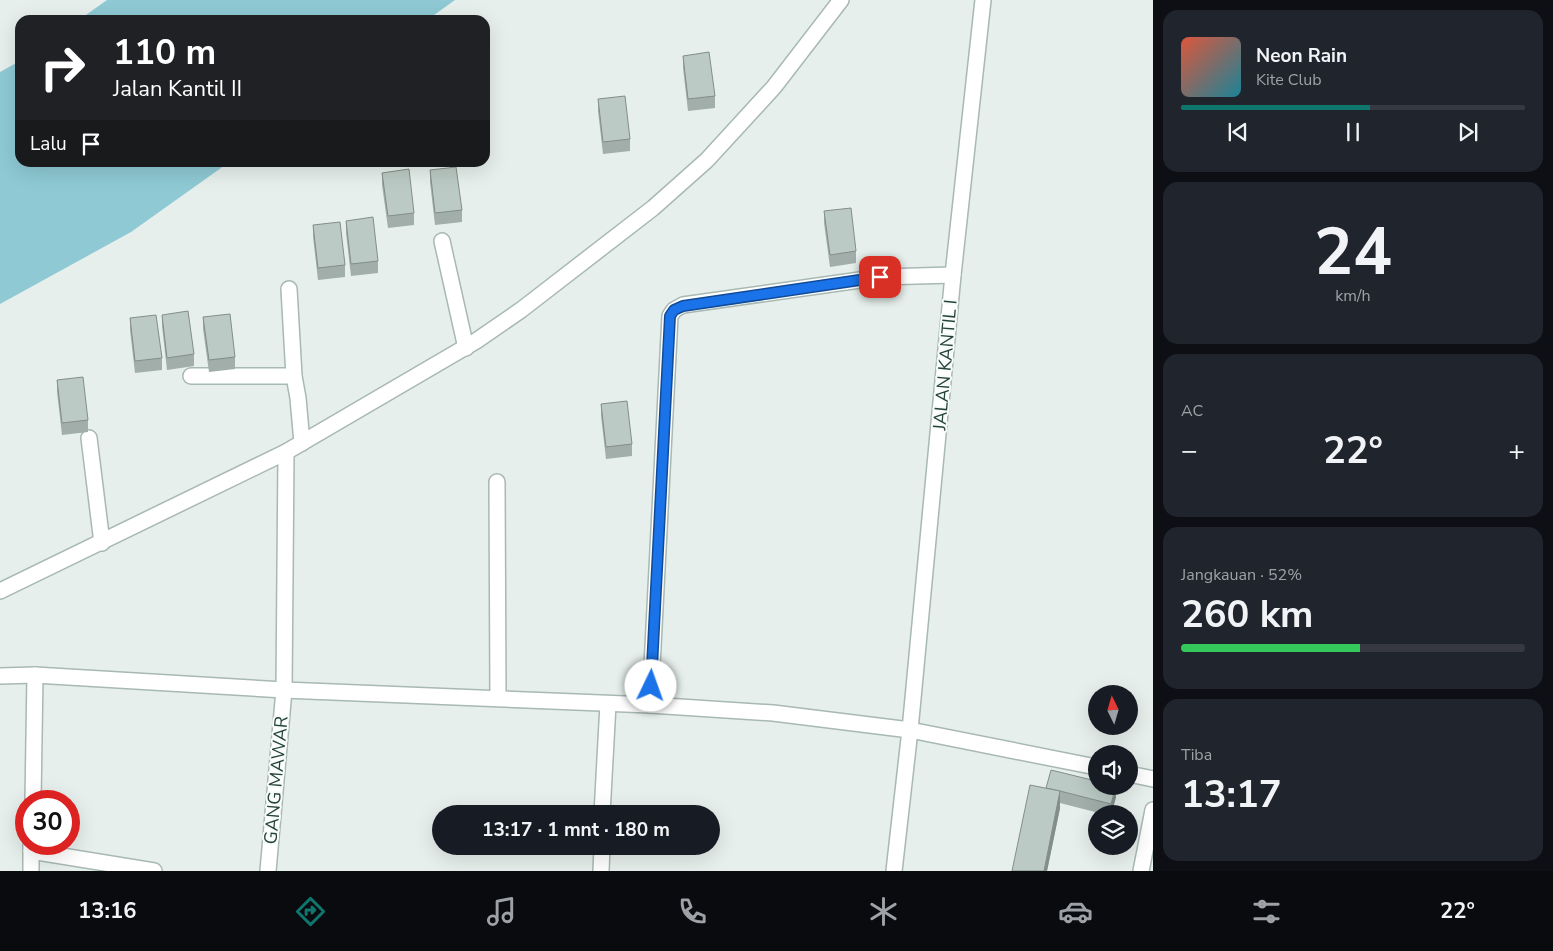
<!DOCTYPE html>
<html lang="id">
<head>
<meta charset="utf-8">
<style>
	:root { --surface:#171b24; --page:#20242c; --text:#f1f3f6; --muted:#9ea1a6; --line:#363941; --accent:#0f766e }
	body { margin:0; font-family:"Nunito Sans",sans-serif; background:var(--page); color:var(--text); height:100vh; display:flex; flex-direction:column; font-size:19px; white-space:nowrap }
	* { box-sizing:border-box; margin:0 }
	p { font-size:16px; color:var(--muted) }
	.icon { flex:none; width:28px; height:28px; fill:none; stroke:currentColor; stroke-width:2; stroke-linecap:round; stroke-linejoin:round }
	.map { position:relative; flex:1; overflow:hidden }
	.panel { display:flex; flex-direction:column; gap:10px; padding:10px; background:#0d0f14; width:400px }
	.panel>* { flex:none }
	.banner { position:absolute; left:15px; top:15px; width:475px; height:152px; border-radius:15px; box-shadow:0 5px 20px #0002; background:#202124; color:#fff; overflow:hidden }
	.needle { width:32px; rotate:355deg }
	.controls { position:absolute; left:1088px; top:685px; display:grid; gap:10px }
	.controls a { display:grid; place-items:center; width:50px; height:50px; border-radius:50%; background:var(--surface); box-shadow:0 5px 20px #0002; font-size:25px }
	.speed { position:absolute; left:15px; top:790px; display:flex; gap:10px; font-size:25px; font-weight:700; text-align:center }
	.speed>* { display:grid; place-content:center; width:65px; height:65px; border-radius:50%; background:var(--surface); box-shadow:0 5px 20px #0002; line-height:1 }
	.speed .limit { border:8px solid #d22; background:#fff; color:#111 }
	.pin { position:absolute; display:grid; place-items:center; width:42px; height:42px; color:#fff; margin:-21px; border-radius:10px; box-shadow:0 2px 8px #0006 }
	.me { position:absolute; width:55px; margin:-28px; rotate:3deg; stroke-linejoin:round; filter:drop-shadow(0 0 4px #0008) }
	.turn { display:flex; align-items:center; gap:18px; height:105px; padding:0 15px; font-size:22px }
	.turn .icon { width:65px; height:65px; stroke-width:2.5 }
	.turn b { display:block; font-size:35px; line-height:42px }
	.then { display:flex; align-items:center; height:48px; padding:0 15px; background:#0003; gap:10px; font-size:19px }
	.big { font-size:38px; font-weight:700; line-height:1.1 }
	.panel .card { flex:1; display:flex; flex-direction:column; justify-content:center; gap:8px; min-width:0; padding:0 18px; border-radius:15px; background:var(--page) }
	.panel .dial { align-items:center; gap:0 }
	.dial b { font-size:65px; line-height:1 }
	.song { display:flex; align-items:center; gap:15px }
	.cover { width:60px; height:60px; border-radius:8px; background:linear-gradient(135deg,hsl(10 70% 55%),hsl(190 70% 35%)) }
	.played { height:5px; border-radius:2px; background:linear-gradient(90deg,var(--accent) 55%,var(--line) 55%) }
	.keys { display:flex; justify-content:space-around; direction:ltr }
	.heat { display:flex; justify-content:space-between; align-items:center; font-size:28px; direction:ltr }
	.charge { height:8px; border-radius:4px; background:linear-gradient(90deg,#34c759 52%,var(--line) 0) }
	.trip { position:absolute; left:432px; top:805px; width:288px; height:50px; border-radius:25px; background:var(--surface); box-shadow:0 5px 20px #0002; font-weight:700; line-height:50px; text-align:center }
	.tabs { display:flex; height:80px; justify-content:space-around; align-items:center; background:#090b0e; color:var(--muted) }
	.tabs .icon { width:35px; height:35px }
	.tabs .active { color:var(--accent) }
	.tabs b { font-size:22px; color:var(--text) }
	main { display:flex; flex:1; min-height:0 }
	.map>svg:first-child { display:block }
	.water { fill:#8ec9d4 }
	.lines { fill:none; stroke-linecap:round; stroke-linejoin:round }
	.minor-casing { stroke:#a8b8b2; stroke-width:18 }
	.minor { stroke:#fff; stroke-width:15 }
	.wall { fill:#a1aea9 }
	.shaded-wall { fill:#838d89 }
	.building { fill:#bbcac4; stroke:#838d89 }
	.route-casing { stroke:#114b97; stroke-width:12 }
	.route { stroke:#1a73e8; stroke-width:9 }
	.labels { text-anchor:middle; stroke-width:4; stroke-linejoin:round; paint-order:stroke }
	.street-label { font-size:18px; fill:#24423a; stroke:#f7fbf9 }
</style>
</head>
<body>
<main>
<div class="map">
<svg width="1153" height="871" viewBox="0 0 1153 871">
	<rect width="100%" height="100%" fill="#e6efeb"/>
	<g class="water">
		<path d="M107 0H455L427 20H79Z"/>
		<path d="M20 61V162L228 163 131 232 0 304V72Z"/>
	</g>
	<g class="lines">
		<g class="minor-casing">
			<g id="minor">
				<path d="M442 241 466 348"/>
				<path d="M289 289 294 376 298 398 302 443"/>
				<path d="M191 376H294"/>
				<path d="M89 438 102 543"/>
				<path d="M497 482 498 698"/>
				<path d="M0 591 286 452 476 341 521 310 653 208 707 160 774 87 841 0"/>
				<path d="M0 676 35 675 284 690 650 705 773 713 910 730 1096 767"/>
				<path d="M650 705 670 316 674 310 683 305 881 277 953 275"/>
				<path d="M1129 774 1153 779"/>
				<path d="M33 801 35 675"/>
				<path d="M602 814 608 704"/>
				<path d="M31 851 154 871"/>
				<path d="M31 871V844"/>
				<path d="M268 871 284 690 286 452"/>
				<path d="M601 871 602 846"/>
				<path d="M894 871 910 730 953 275 983 0"/>
				<path d="M1141 871 1153 810"/>
			</g>
		</g>
		<use href="#minor" class="minor"/>
	</g>
	<g class="wall">
		<path d="M683 56 715 96V108L688 111 683 68Z"/>
		<path d="M598 99 630 139V151L603 154 598 111Z"/>
		<path d="M430 170 462 210V222L435 225 430 182Z"/>
		<path d="M382 173 414 213V225L388 228 382 185Z"/>
		<path d="M824 211 856 251V263L830 267 824 223Z"/>
		<path d="M346 221 378 261V273L351 276 346 233Z"/>
		<path d="M313 225 345 265V277L318 280 313 237Z"/>
		<path d="M162 315 194 354V366L167 370 162 326Z"/>
		<path d="M203 317 235 357V369L209 372 203 329Z"/>
		<path d="M130 318 162 358V370L135 373 130 330Z"/>
		<path d="M57 380 88 420V432L62 435 57 392Z"/>
		<path d="M601 404 632 444V456L606 459 601 416Z"/>
		<path d="M1046 788 1116 797 1112 814H1103L1060 803V808L1047 871H1012Z"/>
	</g>
	<g class="shaded-wall">
		<path d="M1116 786V797L1111 814V804Z"/>
		<path d="M1060 791V808L1047 871H1044Z"/>
	</g>
	<g class="building">
		<path d="M709 52 715 96 688 99 683 56Z"/>
		<path d="M625 96 630 139 603 142 598 99Z"/>
		<path d="M456 167 462 210 435 213 430 170Z"/>
		<path d="M409 169 414 213 388 216 382 173Z"/>
		<path d="M851 208 856 251 830 255 824 211Z"/>
		<path d="M373 217 378 261 351 264 346 221Z"/>
		<path d="M340 222 345 265 318 268 313 225Z"/>
		<path d="M188 311 194 354 167 358 162 315Z"/>
		<path d="M230 314 235 357 209 360 203 317Z"/>
		<path d="M156 315 162 358 135 361 130 318Z"/>
		<path d="M83 377 88 420 62 423 57 380Z"/>
		<path d="M627 401 632 444 606 447 601 404Z"/>
		<path d="M1051 770 1096 781V786H1116L1111 804 1060 791 1046 788Z"/>
		<path d="M1030 785 1060 791 1044 871H1012Z"/>
	</g>
	<g class="lines">
		<g class="route-casing">
			<path id="route" d="M651 686 670 316 674 310 683 306 880 277"/>
		</g>
		<use href="#route" class="route"/>
	</g>
	<g class="labels">
		<g class="street-label">
			<text transform="translate(945 365) rotate(-85)" y="6">JALAN KANTIL I</text>
			<text transform="translate(276 780) rotate(-85)" y="6">GANG MAWAR</text>
		</g>
	</g>
</svg>
<div class="controls">
<a><svg class="needle" viewBox="-14 -14 28 28"><path d="M0-13l5 13h-10z" fill="#e53935"/><path d="M0 13l5-13h-10z" fill="#9ea1a6"/></svg></a>
<a><svg class="icon" aria-label="sound" viewBox="0 0 24 24"><path d="M4 9h4l5-4v14l-5-4H4zM17 9q2 3 0 6"/></svg></a>
<a><svg class="icon" aria-label="layers" viewBox="0 0 24 24"><path d="M12 4l9 5-9 5-9-5zM3 14l9 5 9-5"/></svg></a>
</div>
<div class="speed"><div class="limit">30</div></div>
<div class="pin" style="left:880px;top:277px;background:#d93025"><svg class="icon" aria-label="arrive" viewBox="0 0 24 24"><path d="M6 21V4h12l-3 4 3 4H6"/></svg></div>
<svg class="me" style="left:651px;top:686px" viewBox="-20 -20 40 40"><circle r="19" fill="#fff"/><path d="M0-13L10 11 0 6-10 11z" fill="#1a73e8"/></svg>
<div class="trip">13:17 · 1 mnt · 180 m</div>
<div class="banner">
<div class="turn"><svg class="icon" aria-label="right" viewBox="0 0 24 24"><path d="M7 20v-9h11M14 6l5 5-5 5"/></svg><div><b>110 m</b>Jalan Kantil II</div></div>
<div class="then">Lalu<svg class="icon" aria-label="arrive" viewBox="0 0 24 24"><path d="M6 21V4h12l-3 4 3 4H6"/></svg></div>
</div>
</div>
<section class="panel">
<div class="card">
<div class="song"><i class="cover"></i><div><b>Neon Rain</b><p>Kite Club</p></div></div>
<div class="played"></div>
<div class="keys"><svg class="icon" aria-label="previous" viewBox="0 0 24 24"><path d="M18 5L8 12l10 7zM5 5v14"/></svg><svg class="icon" aria-label="pause" viewBox="0 0 24 24"><path d="M8 5v14M16 5v14"/></svg><svg class="icon" aria-label="next" viewBox="0 0 24 24"><path d="M6 5l10 7-10 7zM19 5v14"/></svg></div>
</div>
<div class="card dial"><b>24</b><p>km/h</p></div>
<div class="card"><p>AC</p>
<div class="heat"><a>−</a><b class="big">22°</b><a>+</a></div>
</div>
<div class="card"><p>Jangkauan · 52%</p><b class="big">260 km</b><div class="charge"></div></div>
<div class="card"><p>Tiba</p><b class="big">13:17</b></div>
</section>
</main>
<nav class="tabs">
<b>13:16</b>
<svg class="icon active" aria-label="directions" viewBox="0 0 24 24"><path d="M12 3l9 9-9 9-9-9zM9 14v-3h6M13 9l2 2-2 2"/></svg>
<svg class="icon" aria-label="music" viewBox="0 0 24 24"><path d="M9 18V5l10-2v13"/><circle cx="6" cy="18" r="3"/><circle cx="16" cy="16" r="3"/></svg>
<svg class="icon" aria-label="phone" viewBox="0 0 24 24"><path d="M5 4h4l2 5-3 2q2 4 5 5l2-3 5 2v4C11 20 4 13 5 4z"/></svg>
<svg class="icon" aria-label="climate" viewBox="0 0 24 24"><path d="M12 3v18M4 7l16 10M4 17L20 7"/></svg>
<svg class="icon" aria-label="car" viewBox="0 0 24 24"><path d="M5 17H2v-5l4-1 3-4h7l3 4 3 1v5h-3M9 17h6M6 11h13"/><circle cx="7" cy="17" r="2"/><circle cx="17" cy="17" r="2"/></svg>
<svg class="icon" aria-label="filters" viewBox="0 0 24 24"><path d="M4 7h16M4 17h16"/><circle cx="9" cy="7" r="2"/><circle cx="15" cy="17" r="2"/></svg>
<b>22°</b>
</nav>
</body>
</html>
